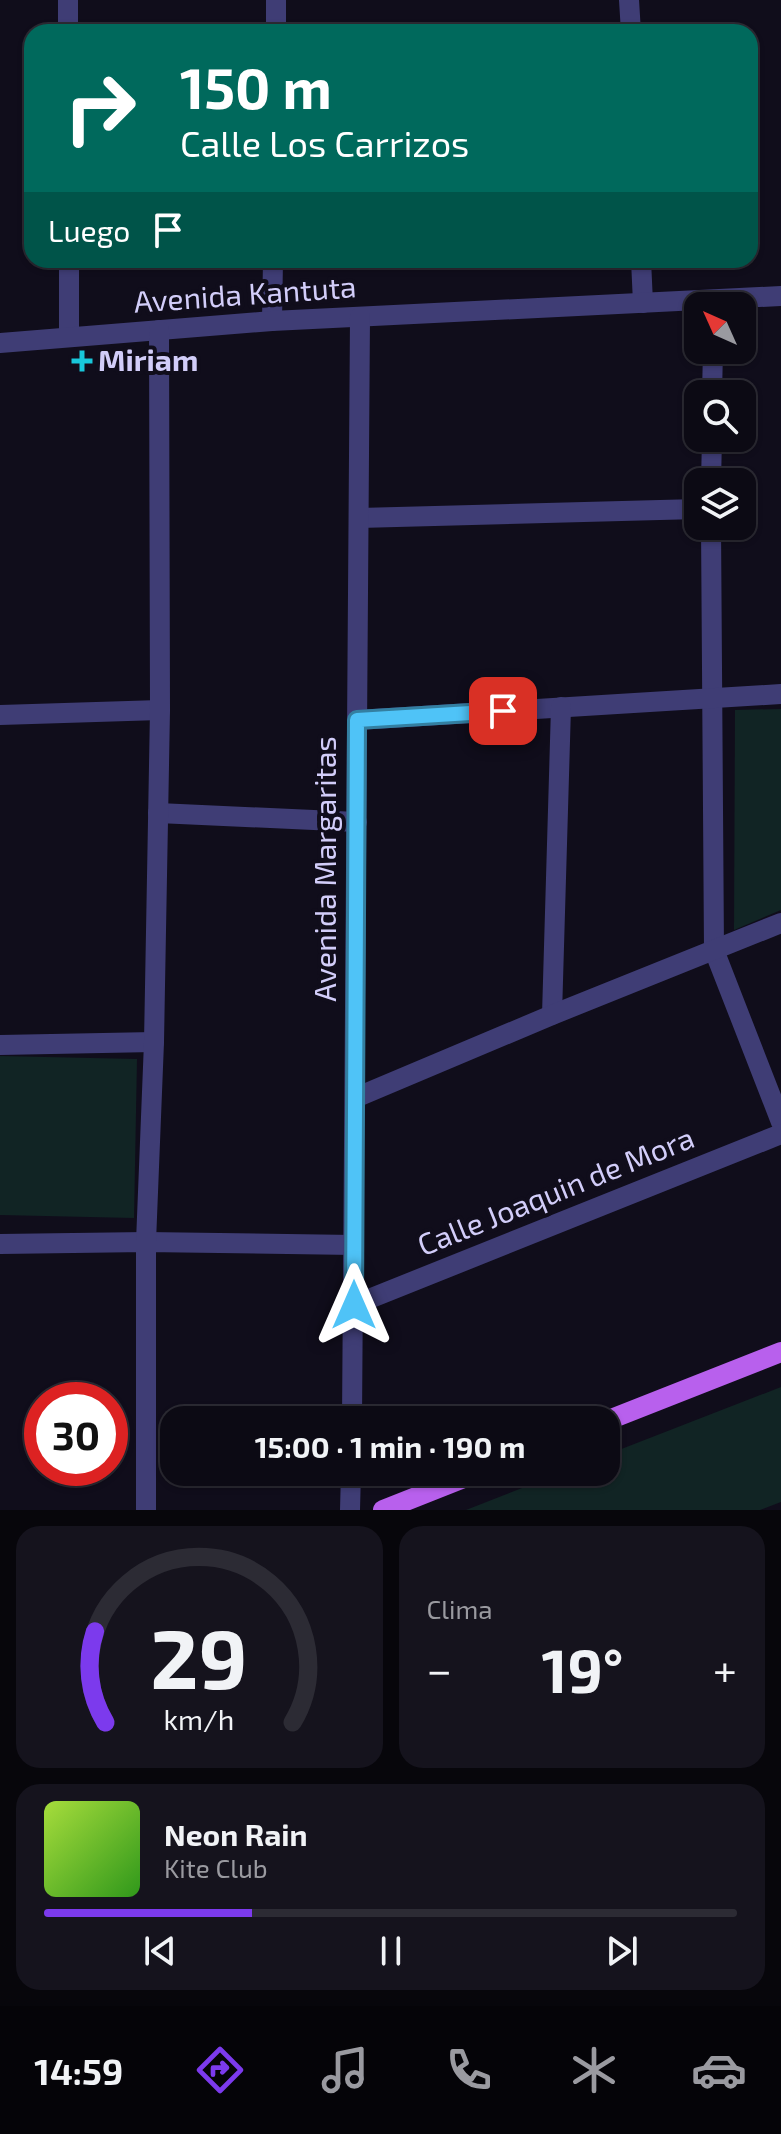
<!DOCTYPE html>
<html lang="es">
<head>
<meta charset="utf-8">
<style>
	:root { --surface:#0c0a14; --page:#15131d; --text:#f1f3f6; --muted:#9a9aa0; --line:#2c2b34; --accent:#7c3aed }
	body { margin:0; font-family:"Exo 2",sans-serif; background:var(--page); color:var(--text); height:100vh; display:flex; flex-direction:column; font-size:30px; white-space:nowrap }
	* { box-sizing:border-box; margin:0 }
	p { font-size:26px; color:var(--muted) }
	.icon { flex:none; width:44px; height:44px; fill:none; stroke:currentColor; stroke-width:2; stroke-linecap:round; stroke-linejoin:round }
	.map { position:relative; height:1510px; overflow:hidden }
	.drawer { display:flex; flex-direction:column; gap:16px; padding:16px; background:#07060b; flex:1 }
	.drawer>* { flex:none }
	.top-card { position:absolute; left:24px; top:24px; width:734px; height:244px; border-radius:24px; box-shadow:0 2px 6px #0004,0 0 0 2px var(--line); background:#00695c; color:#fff; overflow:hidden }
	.needle { width:52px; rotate:315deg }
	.buttons { position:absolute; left:684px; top:292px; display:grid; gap:16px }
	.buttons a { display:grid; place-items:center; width:72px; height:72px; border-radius:16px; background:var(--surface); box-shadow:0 2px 6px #0004,0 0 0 2px var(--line); font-size:40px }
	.speed { position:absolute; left:24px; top:1382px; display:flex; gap:16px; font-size:40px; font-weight:700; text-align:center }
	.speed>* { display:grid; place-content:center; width:104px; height:104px; border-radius:50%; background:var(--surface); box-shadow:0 2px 6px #0004,0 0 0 2px var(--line); line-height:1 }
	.speed .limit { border:12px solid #d22; background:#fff; color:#111 }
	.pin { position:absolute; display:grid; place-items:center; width:68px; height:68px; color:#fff; margin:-34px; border-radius:16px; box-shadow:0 4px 12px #0006 }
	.me { position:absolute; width:88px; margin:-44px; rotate:0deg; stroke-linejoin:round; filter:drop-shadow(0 0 6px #0008) }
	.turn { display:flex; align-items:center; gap:28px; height:168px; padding:0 24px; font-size:36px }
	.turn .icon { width:104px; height:104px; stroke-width:2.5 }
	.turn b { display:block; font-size:56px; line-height:68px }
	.then { display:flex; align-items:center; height:76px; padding:0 24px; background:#0003; gap:16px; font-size:30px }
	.big { font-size:60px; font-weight:700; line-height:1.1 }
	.drawer .card { flex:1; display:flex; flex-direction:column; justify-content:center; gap:12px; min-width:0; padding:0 28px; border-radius:24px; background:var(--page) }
	.drawer .dial { align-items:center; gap:0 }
	.dial svg { height:208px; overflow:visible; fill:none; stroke:var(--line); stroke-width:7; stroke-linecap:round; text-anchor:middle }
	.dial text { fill:var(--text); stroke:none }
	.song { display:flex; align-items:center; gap:24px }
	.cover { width:96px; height:96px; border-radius:12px; background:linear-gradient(135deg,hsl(80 70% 55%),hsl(110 70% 35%)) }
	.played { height:8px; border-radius:4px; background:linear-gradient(90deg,var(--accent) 30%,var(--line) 30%) }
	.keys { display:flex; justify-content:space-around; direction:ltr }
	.heat { display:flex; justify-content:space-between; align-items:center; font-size:44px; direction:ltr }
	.drawer .tiles { flex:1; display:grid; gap:16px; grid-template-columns:1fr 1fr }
	.card:last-child { grid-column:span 2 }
	.trip { position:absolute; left:160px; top:1406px; width:460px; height:80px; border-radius:24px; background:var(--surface); box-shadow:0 2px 6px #0004,0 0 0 2px var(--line); font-weight:700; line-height:80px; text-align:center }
	.dock { display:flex; height:128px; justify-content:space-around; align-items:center; background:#050408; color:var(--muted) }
	.dock .icon { width:56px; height:56px }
	.dock .selected { color:var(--accent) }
	.dock b { font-size:36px; color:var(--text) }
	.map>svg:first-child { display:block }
	.green { fill:#112424 }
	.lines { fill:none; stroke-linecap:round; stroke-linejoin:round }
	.minor { stroke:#3f3d75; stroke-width:20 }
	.major { stroke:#b860ed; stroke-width:20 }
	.route-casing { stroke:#337fa1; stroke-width:20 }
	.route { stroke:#4fc3f7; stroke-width:14 }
	.poi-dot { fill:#18c7da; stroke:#100d1b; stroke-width:3 }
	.labels { text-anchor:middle; stroke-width:8; stroke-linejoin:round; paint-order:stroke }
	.street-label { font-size:30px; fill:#d2cdf9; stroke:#100d1b }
	.poi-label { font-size:30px; font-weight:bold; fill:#d2cdf9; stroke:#100d1b; text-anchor:start }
</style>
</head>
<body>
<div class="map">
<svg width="781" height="1510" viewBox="0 0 781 1510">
	<rect width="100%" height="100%" fill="#100d1b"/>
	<g class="green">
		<path d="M781 709V910L734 930 735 710Z"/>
		<path d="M0 1056 137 1059 134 1218 0 1215Z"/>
		<path d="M781 1387V1502L760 1510H466L563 1472H606V1455Z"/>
	</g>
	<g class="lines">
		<g class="minor">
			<path d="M68 0V32"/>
			<path d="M629 0 631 32"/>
			<path d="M276 32V0"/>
			<path d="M69 260V337"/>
			<path d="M641 260 643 303"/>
			<path d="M272 321 273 260"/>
			<path d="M0 343 272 321 781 296"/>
			<path d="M712 394 713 350"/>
			<path d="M711 482 712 438"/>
			<path d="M359 518 698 509"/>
			<path d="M711 526 714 950 781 1122"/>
			<path d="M0 715 160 710"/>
			<path d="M357 720 781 694"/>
			<path d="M158 813 357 822"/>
			<path d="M552 1015 561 707"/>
			<path d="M0 1045 154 1042"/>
			<path d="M355 1098 552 1015 781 923"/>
			<path d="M0 1244 146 1242 354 1245"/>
			<path d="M354 1305 781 1134"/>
			<path d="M352 1420 360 317"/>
			<path d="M146 1510V1242L154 1042 160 710 159 330"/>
			<path d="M350 1510 351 1472"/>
		</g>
		<g class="major">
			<path d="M606 1421 781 1352"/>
			<path d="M383 1510 479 1472"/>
		</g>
	</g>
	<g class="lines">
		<g class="route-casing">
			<path id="route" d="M354 1305 357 720 503 711"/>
		</g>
		<use href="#route" class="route"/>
	</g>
	<path class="poi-dot" d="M78 349h8v8h8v8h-8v8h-8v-8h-8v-8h8z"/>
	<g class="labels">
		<g class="street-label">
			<text transform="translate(245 295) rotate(-4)" y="10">Avenida Kantuta</text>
			<text transform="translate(326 869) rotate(-90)" y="10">Avenida Margaritas</text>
			<text transform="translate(556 1192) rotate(-22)" y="10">Calle Joaquin de Mora</text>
		</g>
		<g class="poi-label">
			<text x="98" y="371">Miriam</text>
		</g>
	</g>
</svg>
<div class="buttons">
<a><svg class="needle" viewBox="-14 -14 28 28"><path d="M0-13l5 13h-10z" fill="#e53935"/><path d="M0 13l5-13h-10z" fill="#9a9aa0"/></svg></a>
<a><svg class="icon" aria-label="search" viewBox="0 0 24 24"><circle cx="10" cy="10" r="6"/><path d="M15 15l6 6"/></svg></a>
<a><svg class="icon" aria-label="layers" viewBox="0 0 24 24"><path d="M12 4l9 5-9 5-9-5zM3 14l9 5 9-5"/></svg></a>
</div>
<div class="speed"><div class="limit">30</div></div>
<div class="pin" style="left:503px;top:711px;background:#d93025"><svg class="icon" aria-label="arrive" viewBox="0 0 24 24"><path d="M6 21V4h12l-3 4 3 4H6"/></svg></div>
<svg class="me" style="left:354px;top:1305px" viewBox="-20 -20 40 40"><path d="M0-17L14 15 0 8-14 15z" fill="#4fc3f7" stroke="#fff" stroke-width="4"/></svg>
<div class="trip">15:00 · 1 min · 190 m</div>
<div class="top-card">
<div class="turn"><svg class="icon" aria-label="right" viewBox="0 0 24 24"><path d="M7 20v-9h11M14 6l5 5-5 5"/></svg><div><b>150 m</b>Calle Los Carrizos</div></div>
<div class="then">Luego<svg class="icon" aria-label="arrive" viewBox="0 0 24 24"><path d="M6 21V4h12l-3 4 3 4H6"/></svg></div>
</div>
</div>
<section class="drawer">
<div class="tiles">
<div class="card dial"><svg viewBox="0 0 100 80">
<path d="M14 69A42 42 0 1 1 86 69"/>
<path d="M14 69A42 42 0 0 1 10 34" stroke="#7c3aed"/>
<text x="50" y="56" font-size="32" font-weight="700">29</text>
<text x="50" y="72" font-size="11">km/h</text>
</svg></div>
<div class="card"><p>Clima</p>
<div class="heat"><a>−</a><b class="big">19°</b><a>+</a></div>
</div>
<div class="card">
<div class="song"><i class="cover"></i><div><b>Neon Rain</b><p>Kite Club</p></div></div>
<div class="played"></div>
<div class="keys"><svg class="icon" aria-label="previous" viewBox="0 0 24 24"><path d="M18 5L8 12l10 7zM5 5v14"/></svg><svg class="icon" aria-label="pause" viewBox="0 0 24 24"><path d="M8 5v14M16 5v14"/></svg><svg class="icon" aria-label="next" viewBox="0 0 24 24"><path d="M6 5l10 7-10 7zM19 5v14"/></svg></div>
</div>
</div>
</section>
<nav class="dock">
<b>14:59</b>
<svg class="icon selected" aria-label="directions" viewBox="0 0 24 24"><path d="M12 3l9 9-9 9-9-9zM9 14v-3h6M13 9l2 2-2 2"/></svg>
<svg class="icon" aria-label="music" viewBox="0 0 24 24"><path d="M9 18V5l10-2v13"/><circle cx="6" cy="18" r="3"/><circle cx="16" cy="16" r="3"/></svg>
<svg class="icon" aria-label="phone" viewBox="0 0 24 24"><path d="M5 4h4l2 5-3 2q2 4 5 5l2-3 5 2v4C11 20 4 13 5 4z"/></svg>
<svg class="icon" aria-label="climate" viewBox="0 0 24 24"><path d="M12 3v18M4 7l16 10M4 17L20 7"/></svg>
<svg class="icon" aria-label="car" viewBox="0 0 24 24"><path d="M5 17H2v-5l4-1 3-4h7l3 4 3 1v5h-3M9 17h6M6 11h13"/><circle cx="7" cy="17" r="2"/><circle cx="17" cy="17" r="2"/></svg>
</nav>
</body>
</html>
